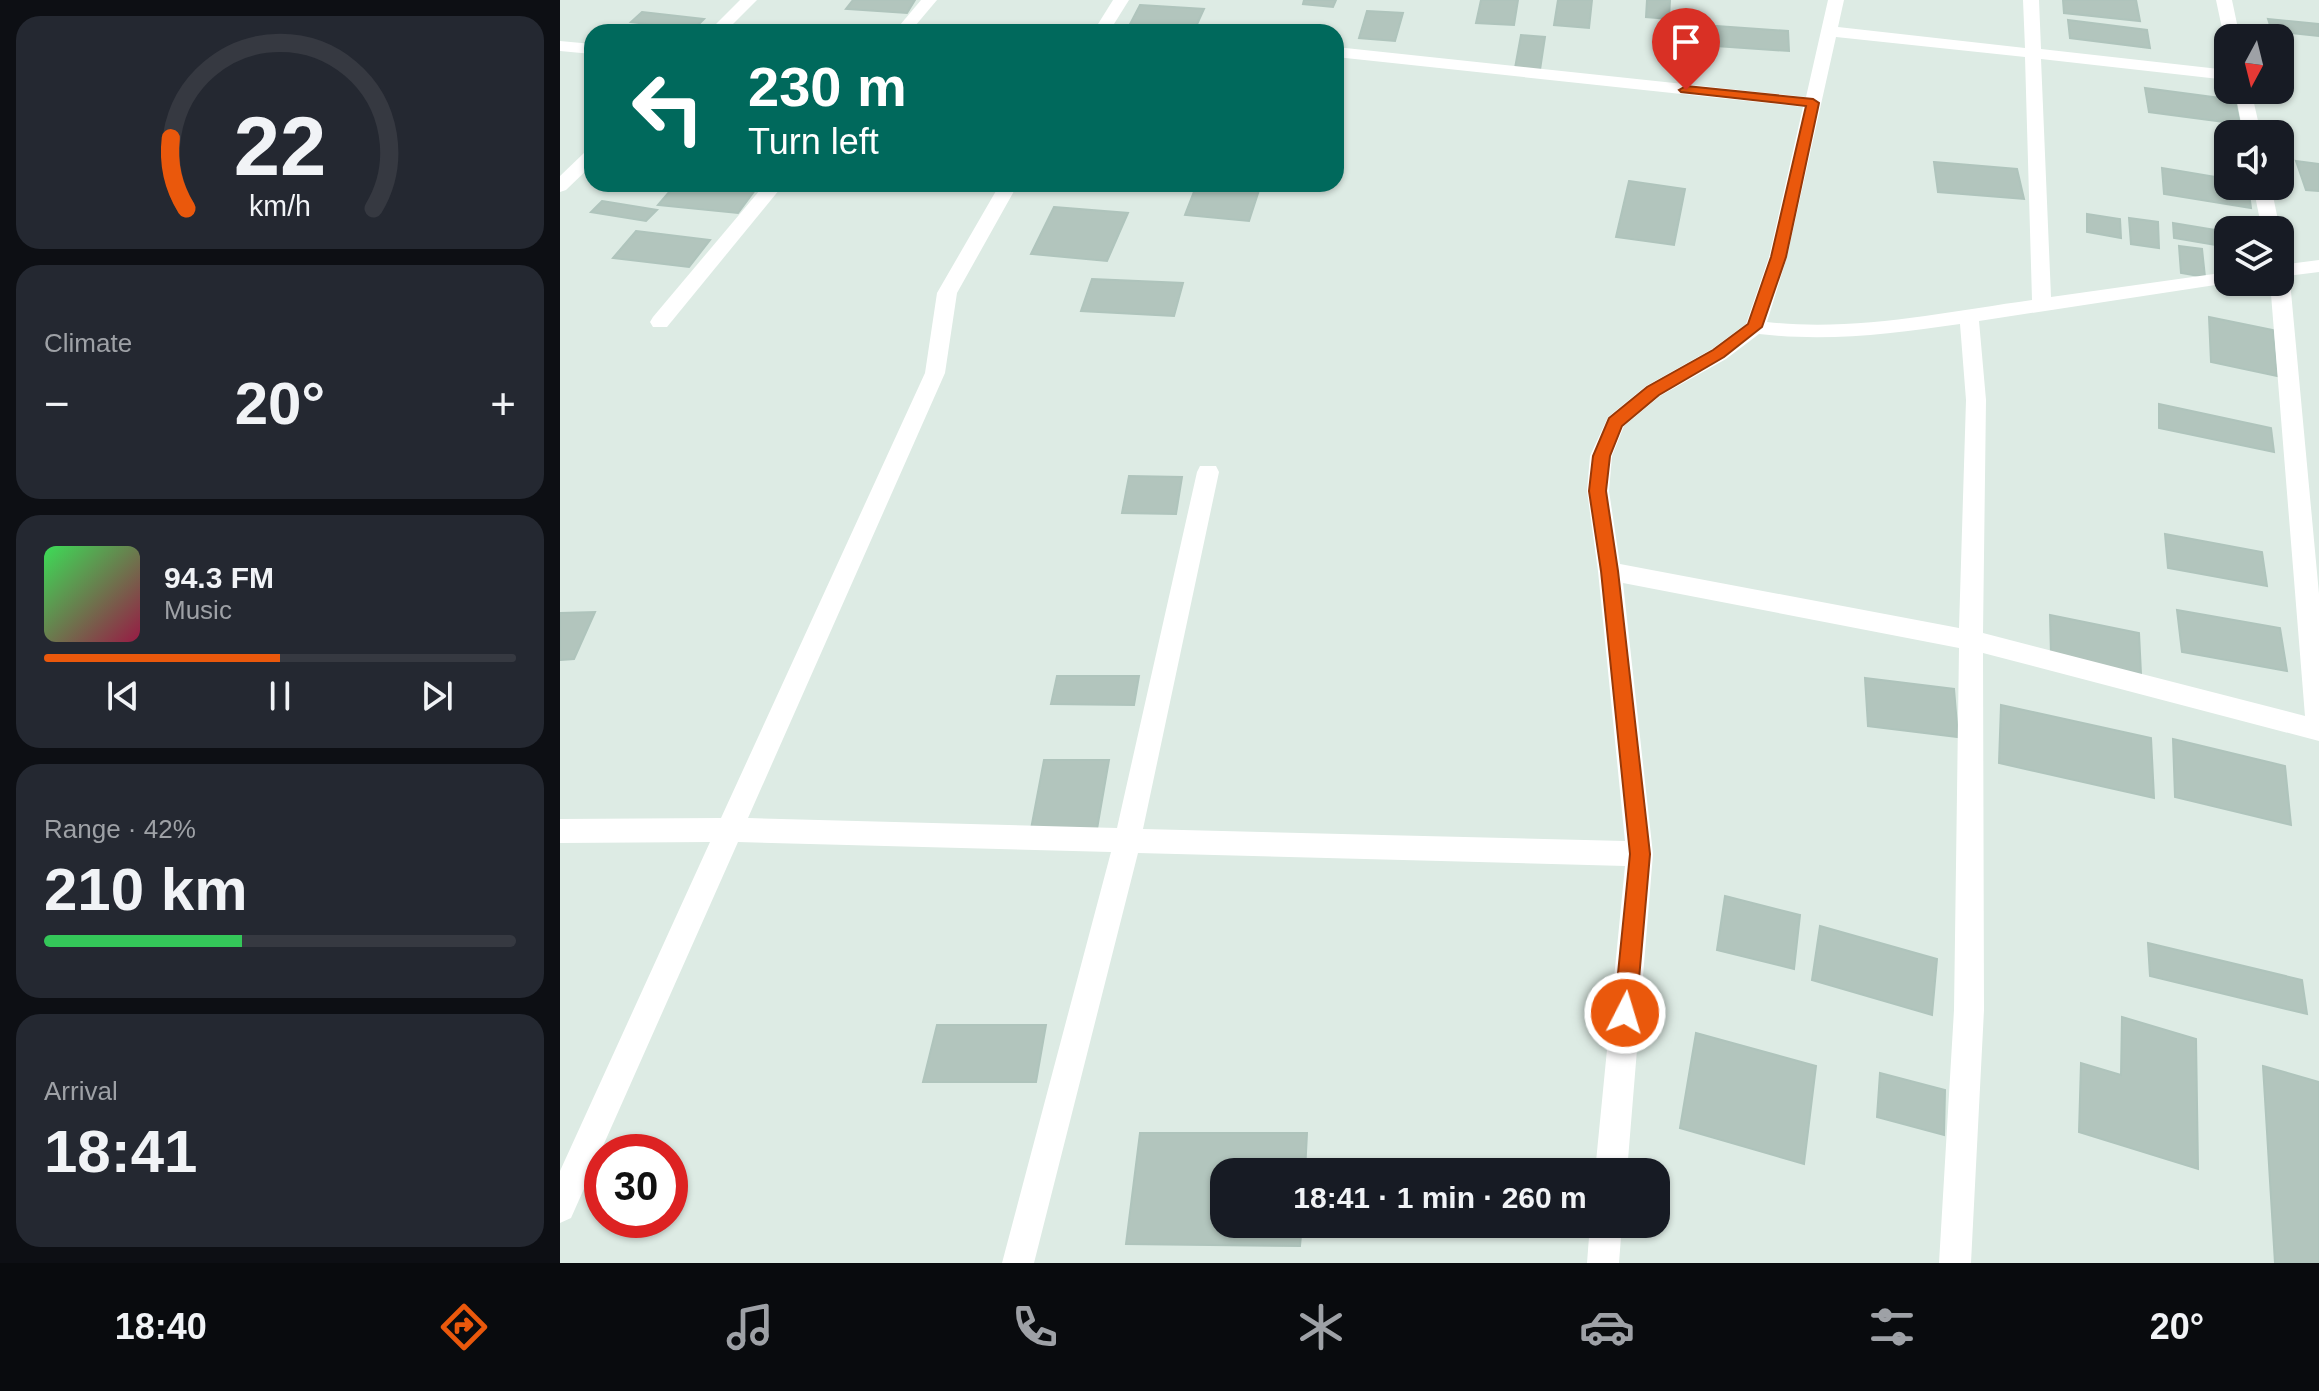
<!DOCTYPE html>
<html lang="en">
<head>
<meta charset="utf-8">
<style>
	:root { --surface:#171b24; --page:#242831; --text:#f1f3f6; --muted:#9ea1a6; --line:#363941; --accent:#ea580c }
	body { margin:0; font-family:Arial,sans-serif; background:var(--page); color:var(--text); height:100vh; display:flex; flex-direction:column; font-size:30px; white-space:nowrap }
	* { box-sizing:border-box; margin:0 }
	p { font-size:26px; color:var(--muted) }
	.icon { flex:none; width:44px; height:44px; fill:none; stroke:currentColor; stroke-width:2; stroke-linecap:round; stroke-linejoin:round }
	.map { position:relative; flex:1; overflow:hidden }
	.side { display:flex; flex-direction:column; gap:16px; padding:16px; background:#0d0f14; width:560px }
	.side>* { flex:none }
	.hud { position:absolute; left:24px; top:24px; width:760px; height:168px; border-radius:24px; box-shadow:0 2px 6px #0004; background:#00695c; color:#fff; overflow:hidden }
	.needle { width:52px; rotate:187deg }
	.buttons { position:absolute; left:1654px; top:24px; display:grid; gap:16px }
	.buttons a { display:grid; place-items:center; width:80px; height:80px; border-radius:16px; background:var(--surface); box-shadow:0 2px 6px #0004; font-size:40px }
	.speed { position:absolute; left:24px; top:1134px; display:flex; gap:16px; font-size:40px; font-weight:700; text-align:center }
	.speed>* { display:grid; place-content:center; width:104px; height:104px; border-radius:50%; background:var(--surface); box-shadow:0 2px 6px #0004; line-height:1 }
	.speed .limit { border:12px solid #d22; background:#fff; color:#111 }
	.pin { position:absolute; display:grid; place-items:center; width:68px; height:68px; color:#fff; margin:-82px -34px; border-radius:50% 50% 50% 0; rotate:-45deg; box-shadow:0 0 8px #0007 }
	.pin .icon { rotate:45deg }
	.me { position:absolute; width:88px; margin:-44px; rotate:5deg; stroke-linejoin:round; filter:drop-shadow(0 0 6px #0008) }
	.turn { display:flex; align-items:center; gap:28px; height:168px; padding:0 32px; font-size:36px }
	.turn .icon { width:104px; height:104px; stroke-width:2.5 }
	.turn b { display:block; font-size:56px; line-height:68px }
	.big { font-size:60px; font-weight:800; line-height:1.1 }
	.side .widget { flex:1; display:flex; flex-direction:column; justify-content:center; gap:12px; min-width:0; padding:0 28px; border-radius:24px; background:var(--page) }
	.side .dial { align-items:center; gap:0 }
	.dial svg { height:208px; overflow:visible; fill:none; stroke:var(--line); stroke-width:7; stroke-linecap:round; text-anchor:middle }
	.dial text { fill:var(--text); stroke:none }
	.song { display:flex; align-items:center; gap:24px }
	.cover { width:96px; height:96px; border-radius:12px; background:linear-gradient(135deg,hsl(130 70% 55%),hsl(340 70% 35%)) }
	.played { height:8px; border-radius:4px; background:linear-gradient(90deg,var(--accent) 50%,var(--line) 50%) }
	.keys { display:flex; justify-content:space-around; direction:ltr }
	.heat { display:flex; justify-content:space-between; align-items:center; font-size:44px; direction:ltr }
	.charge { height:12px; border-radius:6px; background:linear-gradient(90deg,#34c759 42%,var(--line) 0) }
	.trip { position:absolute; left:650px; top:1158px; width:460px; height:80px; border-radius:24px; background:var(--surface); box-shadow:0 2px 6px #0004; font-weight:800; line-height:80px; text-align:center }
	.menu { display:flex; height:128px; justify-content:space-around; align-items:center; background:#090b0e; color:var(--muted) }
	.menu .icon { width:56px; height:56px }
	.menu .current { color:var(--accent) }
	.menu b { font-size:36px; color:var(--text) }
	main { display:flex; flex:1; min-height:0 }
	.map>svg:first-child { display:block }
	.building { fill:#b2c5bd; stroke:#afc4bc; stroke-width:2 }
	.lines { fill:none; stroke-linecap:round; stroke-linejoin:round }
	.street { fill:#fff; fill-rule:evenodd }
	.route { fill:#ea580c; stroke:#983908; stroke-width:2 }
</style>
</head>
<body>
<main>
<section class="side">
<div class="widget dial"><svg viewBox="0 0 100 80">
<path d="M14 69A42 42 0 1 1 86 69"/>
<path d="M14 69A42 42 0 0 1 8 42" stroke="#ea580c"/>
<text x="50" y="56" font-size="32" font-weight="700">22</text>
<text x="50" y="72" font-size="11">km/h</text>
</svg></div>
<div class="widget"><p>Climate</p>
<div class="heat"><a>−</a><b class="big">20°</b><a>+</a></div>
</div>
<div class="widget">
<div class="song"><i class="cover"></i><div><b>94.3 FM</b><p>Music</p></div></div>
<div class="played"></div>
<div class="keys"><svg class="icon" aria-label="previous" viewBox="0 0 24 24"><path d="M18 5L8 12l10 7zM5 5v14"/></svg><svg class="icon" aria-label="pause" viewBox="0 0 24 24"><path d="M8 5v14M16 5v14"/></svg><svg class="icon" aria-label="next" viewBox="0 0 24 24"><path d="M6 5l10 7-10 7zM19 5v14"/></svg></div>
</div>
<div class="widget"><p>Range · 42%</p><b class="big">210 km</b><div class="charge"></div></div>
<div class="widget"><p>Arrival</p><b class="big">18:41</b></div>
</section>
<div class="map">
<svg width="1759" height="1263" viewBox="0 0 1759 1263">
	<rect width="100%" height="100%" fill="#ddebe4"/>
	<g class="building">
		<path d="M293 0H355L347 13 286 9Z"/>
		<path d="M744 0H776L773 7 743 4Z"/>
		<path d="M921 0H958L954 25 916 23Z"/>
		<path d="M998 0H1032L1029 28 994 25Z"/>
		<path d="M1087 0H1110L1109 19 1086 17Z"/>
		<path d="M1503 0H1576L1580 21 1504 13Z"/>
		<path d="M580 5 644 9 634 31 569 26Z"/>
		<path d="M807 11 843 13 835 41 799 38Z"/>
		<path d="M82 12 144 19 133 30 71 22Z"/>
		<path d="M1708 19 1759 24V36L1712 31Z"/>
		<path d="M1508 20 1587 30 1590 48 1510 38Z"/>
		<path d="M1142 25 1228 31 1229 51 1142 45Z"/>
		<path d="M961 35 985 37 980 70 955 68Z"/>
		<path d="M1585 88 1675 100 1680 124 1589 112Z"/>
		<path d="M1736 161 1759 164V191L1746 190Z"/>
		<path d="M1374 162 1457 169 1464 199 1378 192Z"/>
		<path d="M1602 168 1668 179V186H1688L1691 208 1604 194Z"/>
		<path d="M1069 181 1125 189 1114 245 1056 237Z"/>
		<path d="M116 184H177L198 186 178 213 98 205Z"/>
		<path d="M637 184H701L689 221 625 215Z"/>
		<path d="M42 201 97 210 86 221 31 212Z"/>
		<path d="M494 207 568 213 547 261 471 254Z"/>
		<path d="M1527 214 1560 219 1561 238 1527 232Z"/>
		<path d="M1569 218 1598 222 1599 248 1571 244Z"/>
		<path d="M1613 223 1668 232V247L1614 238Z"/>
		<path d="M76 231 150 240 129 267 53 258Z"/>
		<path d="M1619 246 1642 249 1645 277 1621 273Z"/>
		<path d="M532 279 623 283 614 316 521 311Z"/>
		<path d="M1649 317 1713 330 1717 376 1651 362Z"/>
		<path d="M1599 404 1711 428 1714 452 1599 428Z"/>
		<path d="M569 476 622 477 616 514 562 513Z"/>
		<path d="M1605 534 1702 552 1707 586 1608 568Z"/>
		<path d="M1617 610 1720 628 1727 671 1622 652Z"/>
		<path d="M35 612 14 659 0 660V613Z"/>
		<path d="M1490 615 1579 633 1581 674 1491 655Z"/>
		<path d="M497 676H579L574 705 491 704Z"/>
		<path d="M1305 678 1394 689 1398 737 1308 726Z"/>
		<path d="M1441 705 1591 738 1594 798 1439 763Z"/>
		<path d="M1613 739 1725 766 1731 825 1615 797Z"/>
		<path d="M484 760H549L537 829H471Z"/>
		<path d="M1165 896 1240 915 1234 969 1157 950Z"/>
		<path d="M1260 926 1377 959 1372 1015 1252 980Z"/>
		<path d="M1588 943 1742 980 1747 1014 1590 976Z"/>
		<path d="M1562 1017 1636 1039 1638 1169 1519 1132 1521 1063 1561 1075Z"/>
		<path d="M377 1025H486L476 1082H363Z"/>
		<path d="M1136 1033 1256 1066 1244 1164 1120 1128Z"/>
		<path d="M1703 1066 1759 1082V1263H1715Z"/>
		<path d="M1320 1073 1385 1090 1384 1135 1317 1117Z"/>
		<path d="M580 1133H747L745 1172H664V1224H742L740 1246 566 1244Z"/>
	</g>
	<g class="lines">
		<g class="street">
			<path d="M180 0H197L165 32H148Z"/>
			<path d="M361 0H377L350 32H334Z"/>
			<path d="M553 0H569L554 24 584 27 592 32H533Z"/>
			<path d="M1268 0H1284L1278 27 1465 48 1463 0H1479L1481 49 1668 70V80L1481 59 1491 297 1668 272V282H1675L1419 321 1426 400 1423 633 1745 716 1710 282H1720V265L1759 260V272L1727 276 1730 281 1759 594V741L1423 653 1424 1010 1411 1263H1379L1394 1010 1399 648 1063 583 1093 854 1067 1172H1035L1065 866 578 853 474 1263H442L551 852 178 842 11 1218 0 1223V1171L150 842 0 843V819L161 818 365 373 377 293 440 184H458L397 293 385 373 188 818 557 828 637 472 640 466H656L659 472 583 829 1065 841 1038 571 1027 491 1030 456 1048 417 1086 386 1152 349 1186 324 1209 257 1243 107 776 57V47L1246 97ZM1276 37 1465 57 1472 300C1385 312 1295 332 1207 322L1227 257ZM1400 324 1406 400 1399 628 1060 564 1049 491 1052 456 1064 426 1100 396 1166 359 1199 334C1267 342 1332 334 1400 324Z"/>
			<path d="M1656 0H1672L1680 38H1668V42L1664 38Z"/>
			<path d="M0 41 32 44V54L0 51Z"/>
			<path d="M1675 90H1691L1701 134H1683Z"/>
			<path d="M32 150V165L6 190 0 192V176L26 151Z"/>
			<path d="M205 184H224L107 327H93L90 322 93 317Z"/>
			<path d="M1693 186H1711L1720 230H1702Z"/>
			<path d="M1030 1224H1062L1059 1263H1027Z"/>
		</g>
	</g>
	<path class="route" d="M1126 86 1253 99 1259 103 1226 257 1202 327 1164 357 1099 395 1062 426 1050 456 1046 491 1058 571 1090 854 1076 1013 1073 1021 1065 1024 1057 1021 1054 1013 1070 854 1041 571 1029 491 1033 456 1049 418 1087 387 1153 350 1188 324 1211 257 1246 106 1121 92 1119 90Z"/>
</svg>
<div class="buttons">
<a><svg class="needle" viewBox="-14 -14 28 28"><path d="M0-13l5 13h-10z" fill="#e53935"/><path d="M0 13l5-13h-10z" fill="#9ea1a6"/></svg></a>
<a><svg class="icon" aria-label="sound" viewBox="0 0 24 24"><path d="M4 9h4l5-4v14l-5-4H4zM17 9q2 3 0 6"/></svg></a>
<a><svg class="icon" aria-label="layers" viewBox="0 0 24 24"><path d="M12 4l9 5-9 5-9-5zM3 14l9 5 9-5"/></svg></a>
</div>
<div class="speed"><div class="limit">30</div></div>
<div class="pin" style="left:1126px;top:90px;background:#d93025"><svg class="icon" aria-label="arrive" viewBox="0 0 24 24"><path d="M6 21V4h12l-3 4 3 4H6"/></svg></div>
<svg class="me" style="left:1065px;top:1013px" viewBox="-20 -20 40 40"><circle r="17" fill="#ea580c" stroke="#fff" stroke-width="3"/><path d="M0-11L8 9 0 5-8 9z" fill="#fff"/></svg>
<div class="trip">18:41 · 1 min · 260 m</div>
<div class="hud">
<div class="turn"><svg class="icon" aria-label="left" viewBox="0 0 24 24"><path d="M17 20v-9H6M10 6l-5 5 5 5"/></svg><div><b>230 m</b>Turn left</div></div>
</div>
</div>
</main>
<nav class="menu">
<b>18:40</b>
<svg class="icon current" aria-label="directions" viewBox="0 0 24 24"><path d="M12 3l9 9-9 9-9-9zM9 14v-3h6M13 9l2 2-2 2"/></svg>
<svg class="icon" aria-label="music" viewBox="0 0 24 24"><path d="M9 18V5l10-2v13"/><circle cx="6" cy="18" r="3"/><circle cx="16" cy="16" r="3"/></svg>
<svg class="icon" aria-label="phone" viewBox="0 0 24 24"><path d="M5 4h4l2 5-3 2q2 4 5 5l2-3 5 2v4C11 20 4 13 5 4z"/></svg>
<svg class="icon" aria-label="climate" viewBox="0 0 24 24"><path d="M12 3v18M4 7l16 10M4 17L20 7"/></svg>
<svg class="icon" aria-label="car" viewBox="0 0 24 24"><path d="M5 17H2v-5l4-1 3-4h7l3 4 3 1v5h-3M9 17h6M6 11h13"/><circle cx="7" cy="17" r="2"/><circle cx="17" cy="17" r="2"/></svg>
<svg class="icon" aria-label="filters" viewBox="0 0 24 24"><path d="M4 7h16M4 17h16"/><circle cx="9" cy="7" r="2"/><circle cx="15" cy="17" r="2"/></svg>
<b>20°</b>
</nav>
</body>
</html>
